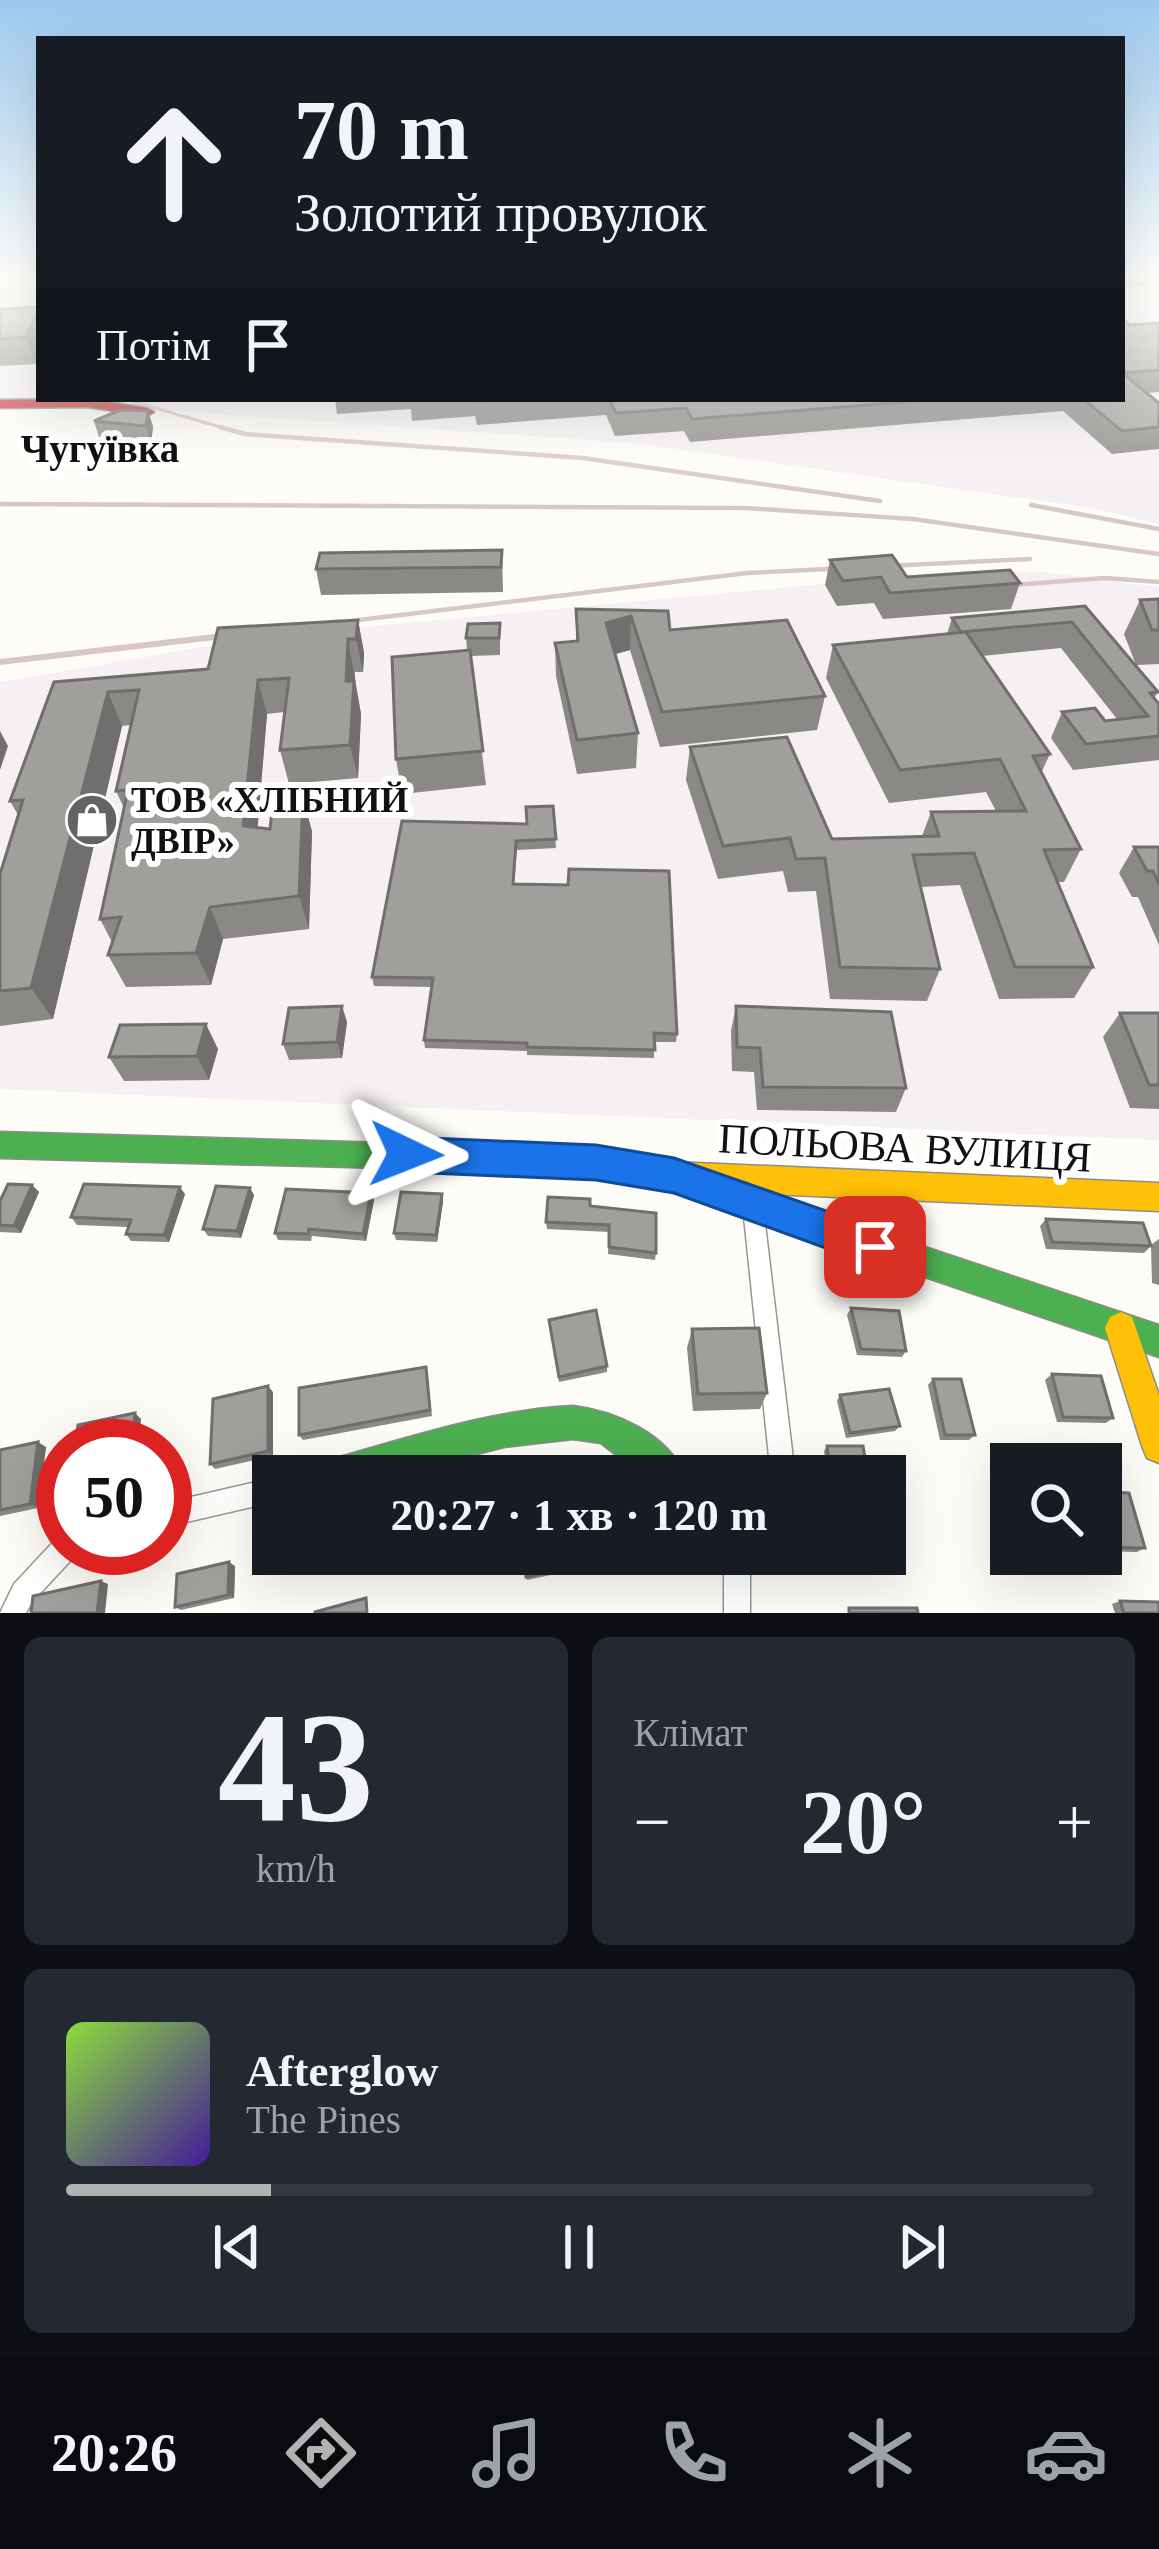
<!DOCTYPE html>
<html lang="uk">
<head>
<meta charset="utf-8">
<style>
	:root { --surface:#171b24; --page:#242831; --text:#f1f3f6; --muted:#9ea1a6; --line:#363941; --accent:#b2b2b3 }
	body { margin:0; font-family:Georgia,serif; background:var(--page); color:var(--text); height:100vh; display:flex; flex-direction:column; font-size:45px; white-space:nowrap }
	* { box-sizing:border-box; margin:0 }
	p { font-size:39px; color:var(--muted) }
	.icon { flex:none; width:66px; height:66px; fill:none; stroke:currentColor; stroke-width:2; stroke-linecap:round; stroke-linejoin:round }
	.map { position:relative; height:1613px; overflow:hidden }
	.details { display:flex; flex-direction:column; gap:24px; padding:24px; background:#0d0f14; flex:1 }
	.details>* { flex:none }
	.hud { position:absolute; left:36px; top:36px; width:1089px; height:366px; border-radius:0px; box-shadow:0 12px 48px #0002; background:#171b24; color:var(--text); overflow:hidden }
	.tools { position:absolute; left:990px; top:1443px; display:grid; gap:24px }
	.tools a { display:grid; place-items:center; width:132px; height:132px; border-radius:0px; background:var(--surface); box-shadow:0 12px 48px #0002; font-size:60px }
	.speed { position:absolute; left:36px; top:1419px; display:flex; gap:24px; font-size:60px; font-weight:700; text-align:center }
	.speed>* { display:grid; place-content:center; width:156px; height:156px; border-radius:50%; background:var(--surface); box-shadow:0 12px 48px #0002; line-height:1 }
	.speed .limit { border:18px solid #d22; background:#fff; color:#111 }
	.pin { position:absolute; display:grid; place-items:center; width:102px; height:102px; color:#fff; margin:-51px; border-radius:24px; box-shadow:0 6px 18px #0006 }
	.me { position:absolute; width:132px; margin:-66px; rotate:92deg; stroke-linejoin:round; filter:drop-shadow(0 0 9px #0008) }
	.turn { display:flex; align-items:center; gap:42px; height:252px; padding:0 60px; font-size:54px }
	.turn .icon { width:156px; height:156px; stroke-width:2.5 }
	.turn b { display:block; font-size:84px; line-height:102px }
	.then { display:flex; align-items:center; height:114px; padding:0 60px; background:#0003; gap:24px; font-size:45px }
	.big { font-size:90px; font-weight:800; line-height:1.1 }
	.details .tile { flex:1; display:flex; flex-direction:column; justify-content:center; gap:18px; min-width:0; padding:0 42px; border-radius:18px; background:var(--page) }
	.details .dial { align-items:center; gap:0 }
	.dial b { font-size:156px; line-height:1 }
	.song { display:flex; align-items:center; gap:36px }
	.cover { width:144px; height:144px; border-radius:18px; background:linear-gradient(135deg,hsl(90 70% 55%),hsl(260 70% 35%)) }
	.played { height:12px; border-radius:6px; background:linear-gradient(90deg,var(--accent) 20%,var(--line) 20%) }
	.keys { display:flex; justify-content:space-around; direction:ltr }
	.heat { display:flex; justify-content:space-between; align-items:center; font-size:66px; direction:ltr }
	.details .tiles { flex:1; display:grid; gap:24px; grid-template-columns:1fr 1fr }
	.tile:last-child { grid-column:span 2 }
	.trip { position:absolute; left:252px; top:1455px; width:654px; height:120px; border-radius:0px; background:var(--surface); box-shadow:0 12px 48px #0002; font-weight:800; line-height:120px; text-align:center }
	.tab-bar { display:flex; height:192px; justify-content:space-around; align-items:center; background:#090b0e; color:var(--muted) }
	.tab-bar .icon { width:84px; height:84px }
	.tab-bar .selected { color:var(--accent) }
	.tab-bar b { font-size:54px; color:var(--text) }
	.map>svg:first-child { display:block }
	.industrial { fill:#f5f0f3 }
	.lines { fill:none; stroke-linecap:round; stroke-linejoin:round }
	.street-casing { stroke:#979795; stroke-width:3 }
	.fast-casing { stroke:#8e8d8b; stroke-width:3 }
	.slow-casing { stroke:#8e8d8b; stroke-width:3 }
	.jam-casing { stroke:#8e8d8b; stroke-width:3 }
	.street { fill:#fffffe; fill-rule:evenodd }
	.fast { fill:#4caf50; fill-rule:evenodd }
	.slow { fill:#ffc107; fill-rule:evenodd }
	.jam { fill:#c62828; fill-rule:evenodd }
	.rail-far2 { stroke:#d9c6c7; stroke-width:3 }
	.rail-far1 { stroke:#d9c6c7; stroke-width:4.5 }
	.rail { stroke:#d9c6c7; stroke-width:6 }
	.wall { fill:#8a8986 }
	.shaded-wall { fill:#716f6d }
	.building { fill:#a19f9c; stroke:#716f6d; stroke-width:3 }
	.route { fill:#1a73e8; stroke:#114b97; stroke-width:3 }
	.labels { text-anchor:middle; stroke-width:12; stroke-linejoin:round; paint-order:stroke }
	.poi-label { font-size:36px; font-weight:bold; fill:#111; stroke:#fff; text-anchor:start }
	.far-district-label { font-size:39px; font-weight:bold; fill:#111; stroke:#fff }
	.near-street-label { font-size:42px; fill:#111; stroke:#fff }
</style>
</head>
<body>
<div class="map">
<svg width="1159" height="1613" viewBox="0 0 1159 1613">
	<rect width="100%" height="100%" fill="#fdfcf7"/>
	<g class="industrial">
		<path d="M0 276H39V399H1122V276H1159V524L1086 507 633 443 58 403 0 404Z"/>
		<path d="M963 571 1042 572 1159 587V1140L0 1089V682L268 636Z"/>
	</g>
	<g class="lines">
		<g class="street-casing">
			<g id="street">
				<path d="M753 1197 760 1200 763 1207 795 1476H771L743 1207 746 1200Z"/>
				<path d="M273 1478V1502L165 1527V1503Z"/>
				<path d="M63 1536V1548H78L74 1557 32 1602 26 1613H0L14 1584 56 1539Z"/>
				<rect x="724" y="1554" width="26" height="59"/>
			</g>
		</g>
		<g class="fast-casing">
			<g id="fast">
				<path d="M0 1132 596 1149 643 1159 647 1169 643 1179 633 1183 596 1175 499 1171 0 1158Z"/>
				<path d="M691 1169 1159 1325V1357L691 1197 681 1193 677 1183 681 1173Z"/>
				<path d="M573 1406C615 1411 668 1434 685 1476H643L601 1443 573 1439 504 1447 391 1476H315L320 1464 332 1459C412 1437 490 1410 573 1406Z"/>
			</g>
		</g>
		<g class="slow-casing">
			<g id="slow">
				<path d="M633 1155 674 1162 1159 1183V1211L674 1190 623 1179 619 1169 623 1159Z"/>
				<path d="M1121 1312 1132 1317 1159 1395V1463L1147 1458 1142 1446 1105 1328 1110 1317Z"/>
			</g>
		</g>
		<g class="jam-casing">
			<path id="jam" d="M87 399 147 408 154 412 147 416 87 407 0 408V400Z"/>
		</g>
		<use href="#street" class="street"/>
		<use href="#fast" class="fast"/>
		<use href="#slow" class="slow"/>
		<use href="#jam" class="jam"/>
		<path class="rail-far2" d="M125 399 230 430"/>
		<g class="rail-far1">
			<path d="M220 427 245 434 583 458 880 501"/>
			<path d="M0 504 745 508 913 519 1159 554"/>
			<path d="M1031 505 1159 529"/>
			<path d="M986 587 1105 578 1159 582"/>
			<path d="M326 624 747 573 1030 559"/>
		</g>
		<g class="rail">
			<path d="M326 624 339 622"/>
			<path d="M0 662 249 633"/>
		</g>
	</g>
	<g class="wall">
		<path d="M1122 276H1159V285L1122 287Z"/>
		<path d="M39 307V357L36 364 0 366V309Z"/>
		<path d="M1122 319 1130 325 1159 323V392L1146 393 1159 403V449L1112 454 1063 411 690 442 684 431 615 436 606 415 477 425 475 416 412 421 411 409 337 414 335 399H1122Z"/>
		<path d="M148 411 153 427 151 442 99 437 94 421Z"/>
		<path d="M502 550 503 592 321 595 316 569Z"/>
		<path d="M830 560 907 577 1020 583 1011 609 883 619 874 603 837 606 825 585Z"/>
		<path d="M1159 599V664L1136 665 1124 634 1140 600Z"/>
		<path d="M1085 606 1158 692 1154 698 1159 704V760L1073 770 1051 738 1062 712 1105 721 1117 719 1061 648 982 656 1050 754 1041 773 1081 849 1064 882H1057L1093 967 1074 998 999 999 960 885 921 887 940 969 927 1001 830 999 816 891 788 892 783 871 718 879 686 780 690 747 832 839 922 836 931 812 996 811 986 792 889 803 826 678 833 645 947 634 952 618Z"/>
		<path d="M576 609 668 611 670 630 825 696 817 730 660 747 630 650 615 654 638 733 636 768 577 774 556 676 555 643 576 641Z"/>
		<path d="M358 620 364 653 363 672H355V682L361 714 358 778 289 784 280 750 284 712 267 714 257 828 312 831 309 929 223 939 211 985 126 987 108 955 112 942 100 919 124 808 116 791 131 725 122 726 53 1019 0 1026V874L18 815 10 801 54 682 208 669Z"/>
		<path d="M500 623V655L470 656 486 785 402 794 396 759 467 650 466 638Z"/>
		<path d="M553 806 556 848 517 850 514 884 677 1034 676 1042H654V1058L527 1055V1051L425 1048 424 1040 432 987 374 986 372 977 527 824Z"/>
		<path d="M1134 847H1159V945L1138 897H1132L1119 873Z"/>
		<path d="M736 1006 906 1088 896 1112 757 1110 754 1072 732 1071 731 1031Z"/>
		<path d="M1120 1013H1159V1109L1130 1108 1103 1037Z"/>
		<path d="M347 1022 342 1058 289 1060 283 1044Z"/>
		<path d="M218 1049 209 1080 124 1081 109 1057Z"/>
		<path d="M32 1185 39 1192 21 1233 0 1232V1201Z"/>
		<path d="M371 1193 374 1200 366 1241 312 1236 311 1241 278 1240 275 1233Z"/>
		<path d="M185 1194 169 1242 131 1241 126 1234 128 1227 77 1225 71 1217Z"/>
		<path d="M254 1195 241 1238 208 1236 203 1229Z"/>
		<path d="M443 1202 437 1242 396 1240 394 1233Z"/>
		<path d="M590 1206 656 1253 655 1260 608 1254 609 1232 547 1229 546 1222Z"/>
		<path d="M1046 1219 1151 1245 1159 1239V1285L1152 1283 1151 1246 1144 1253 1046 1249 1040 1226Z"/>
		<path d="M851 1308 906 1351 902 1357 857 1355 847 1315Z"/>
		<path d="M549 1320 607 1366V1372L559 1382Z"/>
		<path d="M692 1329 767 1393 760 1409 693 1411 687 1348Z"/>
		<path d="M426 1367 432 1416 303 1440 299 1435Z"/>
		<path d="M1052 1374 1113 1418 1106 1423 1057 1422 1045 1380Z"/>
		<path d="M933 1379 975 1435 969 1440H940L928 1385Z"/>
		<path d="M273 1392V1456L215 1469 210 1464Z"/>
		<path d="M840 1395 900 1426 895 1431 846 1438 837 1401Z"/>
		<path d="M827 1446 868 1476H827L824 1451Z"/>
		<path d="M46 1447 38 1508 0 1516V1450Z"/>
		<path d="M1101 1492 1145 1548 1137 1552 1101 1551Z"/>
		<path d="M393 1554H424L396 1558Z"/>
		<path d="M472 1554V1558L444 1562 442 1559Z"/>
		<path d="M573 1554 574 1570 527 1580 526 1577Z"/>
		<path d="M235 1566 234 1598 181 1610 175 1607Z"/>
		<path d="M1120 1601 1159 1613H1115L1112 1604Z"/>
	</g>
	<g class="shaded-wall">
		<path d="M39 310V357L36 364 26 337Z"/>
		<path d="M148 411 153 427 151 442 146 426Z"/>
		<path d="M631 616 630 650 605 657 606 623Z"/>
		<path d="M358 620 364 653 363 672 356 639Z"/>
		<path d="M348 639 361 714 358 778 350 745 346 681Z"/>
		<path d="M258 680 267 714 255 860 243 826Z"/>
		<path d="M108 692 122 726 53 1019 31 988Z"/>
		<path d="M0 731 8 746 0 770Z"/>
		<path d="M303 798 312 831 309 929 299 896Z"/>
		<path d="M210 907 223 939 211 985 196 953Z"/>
		<path d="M342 1006 347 1022 342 1058 337 1042Z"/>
		<path d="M206 1024 218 1049 209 1080 197 1056Z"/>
		<path d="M32 1185 39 1192 21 1233 14 1226Z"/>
		<path d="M180 1187 185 1194 169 1242 164 1235Z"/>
		<path d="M250 1188 254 1195 241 1238 237 1231Z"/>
		<path d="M371 1193 374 1200 366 1241 363 1234Z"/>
		<path d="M442 1194 443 1202 437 1242 436 1235Z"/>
		<path d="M268 1386 273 1392V1456L268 1451Z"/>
		<path d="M135 1413 141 1419 139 1446H132Z"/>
		<path d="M38 1442 46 1447 38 1508 30 1504Z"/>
		<path d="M229 1562 235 1566 234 1598 228 1595Z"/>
		<path d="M101 1581 108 1584 105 1613H97Z"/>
	</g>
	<g class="building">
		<path d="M39 307 26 337 0 339V309Z"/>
		<path d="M1122 319 1130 325 1159 323V370L1122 373Z"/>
		<path d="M1122 373 1159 403V427L1122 431 1083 399H1122Z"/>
		<path d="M475 399H517L475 402Z"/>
		<path d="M609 399H942L692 419 686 408 616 413Z"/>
		<path d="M120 410 148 411 146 426 94 421Z"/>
		<path d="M502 550 501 567 316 569 320 553Z"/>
		<path d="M892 555 907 577 1010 570 1020 583 890 593 881 577 843 581 830 560Z"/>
		<path d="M1159 599V630H1152L1140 600Z"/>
		<path d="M1085 606 1158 692 1150 693 1159 704V736L1086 744 1062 712 1095 708 1105 721 1148 716 1072 622 961 632 952 618Z"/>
		<path d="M576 609 668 611 670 630 787 620 825 696 662 712 631 616 606 623 638 733 577 740 555 643 578 641Z"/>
		<path d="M358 620 356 639H348L346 681H354L350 745 280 750 289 678 258 680 243 826 270 829 273 801 303 798 299 896 210 907 196 953 108 955 121 917 100 919 128 790 116 791 139 690 108 692 31 988 0 991V874L23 800 10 801 54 682 208 669 218 628Z"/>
		<path d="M500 623 499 638H466L468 624Z"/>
		<path d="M966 632 1050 754 1033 756 1081 849 1044 850 1093 967H1015L974 853 913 855 940 969 840 967 825 858 796 859 790 838 723 846 690 747 787 737 832 839 939 836 931 812 1026 811 1000 759 900 770 833 645Z"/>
		<path d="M470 650 483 751 396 759 392 657Z"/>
		<path d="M553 806 556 839 516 841 513 884 568 885 569 869 669 871 677 1034 654 1033 655 1050 527 1047V1043L424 1040 433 978 372 977 402 821 527 824 526 807Z"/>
		<path d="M1134 847H1159V884L1153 871H1147Z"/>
		<path d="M342 1006 337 1042 283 1044 289 1008Z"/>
		<path d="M736 1006 891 1012 906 1088 763 1087 760 1048 737 1047Z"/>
		<path d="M1120 1013H1159V1085H1149Z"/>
		<path d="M206 1024 197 1056 109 1057 120 1025Z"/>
		<path d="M8 1184 32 1185 14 1226 0 1225V1201Z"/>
		<path d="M84 1184 180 1187 164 1235 126 1234 131 1220 71 1217Z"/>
		<path d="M216 1186 250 1188 237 1231 203 1229Z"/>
		<path d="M286 1189 371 1193 363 1234 309 1229 308 1234 275 1233Z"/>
		<path d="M401 1192 442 1194 436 1235 394 1233Z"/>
		<path d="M548 1197 590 1199V1206L656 1213V1253L609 1247V1225L546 1222Z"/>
		<path d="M1046 1219 1143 1223 1151 1246 1052 1242Z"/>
		<path d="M851 1308 899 1311 906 1351 861 1349Z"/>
		<path d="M596 1310 607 1366 559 1377 549 1320Z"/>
		<path d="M759 1328 767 1393 698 1394 692 1329Z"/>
		<path d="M426 1367 430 1410 299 1435V1388Z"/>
		<path d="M1052 1374 1101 1376 1113 1418 1063 1417Z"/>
		<path d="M933 1379H961L975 1435H945Z"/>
		<path d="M268 1386V1451L210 1464 213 1399Z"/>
		<path d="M889 1389 900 1426 850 1433 840 1395Z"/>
		<path d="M135 1413 132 1446H75L78 1425Z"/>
		<path d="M38 1442 30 1504 0 1510V1450Z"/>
		<path d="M827 1446H863L868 1476H831Z"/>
		<path d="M1101 1492 1129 1493 1145 1548 1101 1547Z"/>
		<path d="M442 1554H470V1555L442 1559Z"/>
		<path d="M525 1554H573V1567L526 1577Z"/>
		<path d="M229 1562 228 1595 175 1607 177 1574Z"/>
		<path d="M101 1581 97 1613H31L33 1596Z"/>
		<path d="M366 1598 367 1613H315V1612Z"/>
		<path d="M1120 1601 1159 1602V1613H1124Z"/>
		<path d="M849 1608H917L918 1613H849Z"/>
	</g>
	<linearGradient id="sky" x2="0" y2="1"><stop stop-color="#9dc9ee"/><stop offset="0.55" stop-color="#fefefb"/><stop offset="1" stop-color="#fefefb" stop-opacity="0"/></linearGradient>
	<rect width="1159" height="502" fill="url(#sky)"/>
	<path class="route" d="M406 1137 596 1145 674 1158 875 1228 889 1233 895 1247 889 1261 875 1266 674 1193 596 1180 406 1172 393 1167 388 1154 393 1142Z"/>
	<defs>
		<g id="shop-disc" transform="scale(2.7)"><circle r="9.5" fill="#646362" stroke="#fff"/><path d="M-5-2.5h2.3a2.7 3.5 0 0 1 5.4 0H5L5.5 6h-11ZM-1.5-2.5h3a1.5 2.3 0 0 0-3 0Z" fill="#fff"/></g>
	</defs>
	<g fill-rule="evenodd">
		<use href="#shop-disc" x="92" y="820"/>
	</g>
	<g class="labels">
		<g class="poi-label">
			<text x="131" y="812">ТОВ «ХЛІБНИЙ<tspan x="131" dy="41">ДВІР»</tspan></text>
		</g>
		<g class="far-district-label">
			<text x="100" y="462">Чугуївка</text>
		</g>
		<g class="near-street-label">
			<text transform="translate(905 1147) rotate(3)" y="15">ПОЛЬОВА ВУЛИЦЯ</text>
		</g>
	</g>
</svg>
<div class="tools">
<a><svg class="icon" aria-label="search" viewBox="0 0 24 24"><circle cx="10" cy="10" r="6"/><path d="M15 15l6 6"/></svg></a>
</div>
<div class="speed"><div class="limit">50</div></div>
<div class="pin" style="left:875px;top:1247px;background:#d93025"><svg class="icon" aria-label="arrive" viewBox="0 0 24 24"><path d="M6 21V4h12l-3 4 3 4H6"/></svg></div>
<svg class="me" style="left:406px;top:1154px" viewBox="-20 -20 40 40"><path d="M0-17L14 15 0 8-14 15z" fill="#1a73e8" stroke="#fff" stroke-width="4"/></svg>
<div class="trip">20:27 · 1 хв · 120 m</div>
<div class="hud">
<div class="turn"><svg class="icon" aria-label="ahead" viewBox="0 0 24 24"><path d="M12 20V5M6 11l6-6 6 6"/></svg><div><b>70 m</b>Золотий провулок</div></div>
<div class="then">Потім<svg class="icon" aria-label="arrive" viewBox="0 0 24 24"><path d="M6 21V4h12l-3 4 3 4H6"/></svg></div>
</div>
</div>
<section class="details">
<div class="tiles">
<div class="tile dial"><b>43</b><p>km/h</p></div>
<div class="tile"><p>Клімат</p>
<div class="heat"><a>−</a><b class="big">20°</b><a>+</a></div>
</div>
<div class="tile">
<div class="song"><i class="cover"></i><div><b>Afterglow</b><p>The Pines</p></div></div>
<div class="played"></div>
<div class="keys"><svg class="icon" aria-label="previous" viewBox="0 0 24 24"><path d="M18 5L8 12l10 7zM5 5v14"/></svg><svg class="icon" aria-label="pause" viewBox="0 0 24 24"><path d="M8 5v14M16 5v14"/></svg><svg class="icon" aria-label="next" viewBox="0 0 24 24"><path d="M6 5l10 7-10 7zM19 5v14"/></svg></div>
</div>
</div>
</section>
<nav class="tab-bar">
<b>20:26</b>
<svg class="icon selected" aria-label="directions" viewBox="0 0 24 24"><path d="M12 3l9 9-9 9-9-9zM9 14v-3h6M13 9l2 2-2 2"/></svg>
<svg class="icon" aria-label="music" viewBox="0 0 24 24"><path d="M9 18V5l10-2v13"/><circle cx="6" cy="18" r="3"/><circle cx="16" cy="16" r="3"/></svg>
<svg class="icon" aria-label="phone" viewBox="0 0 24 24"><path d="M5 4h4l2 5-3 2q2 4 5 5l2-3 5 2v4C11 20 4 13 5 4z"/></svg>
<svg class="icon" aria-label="climate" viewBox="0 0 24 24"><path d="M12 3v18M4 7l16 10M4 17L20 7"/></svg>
<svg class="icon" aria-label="car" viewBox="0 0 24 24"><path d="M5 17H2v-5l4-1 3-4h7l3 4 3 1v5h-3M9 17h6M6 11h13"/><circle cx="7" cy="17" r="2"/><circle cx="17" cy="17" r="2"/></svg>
</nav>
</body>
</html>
